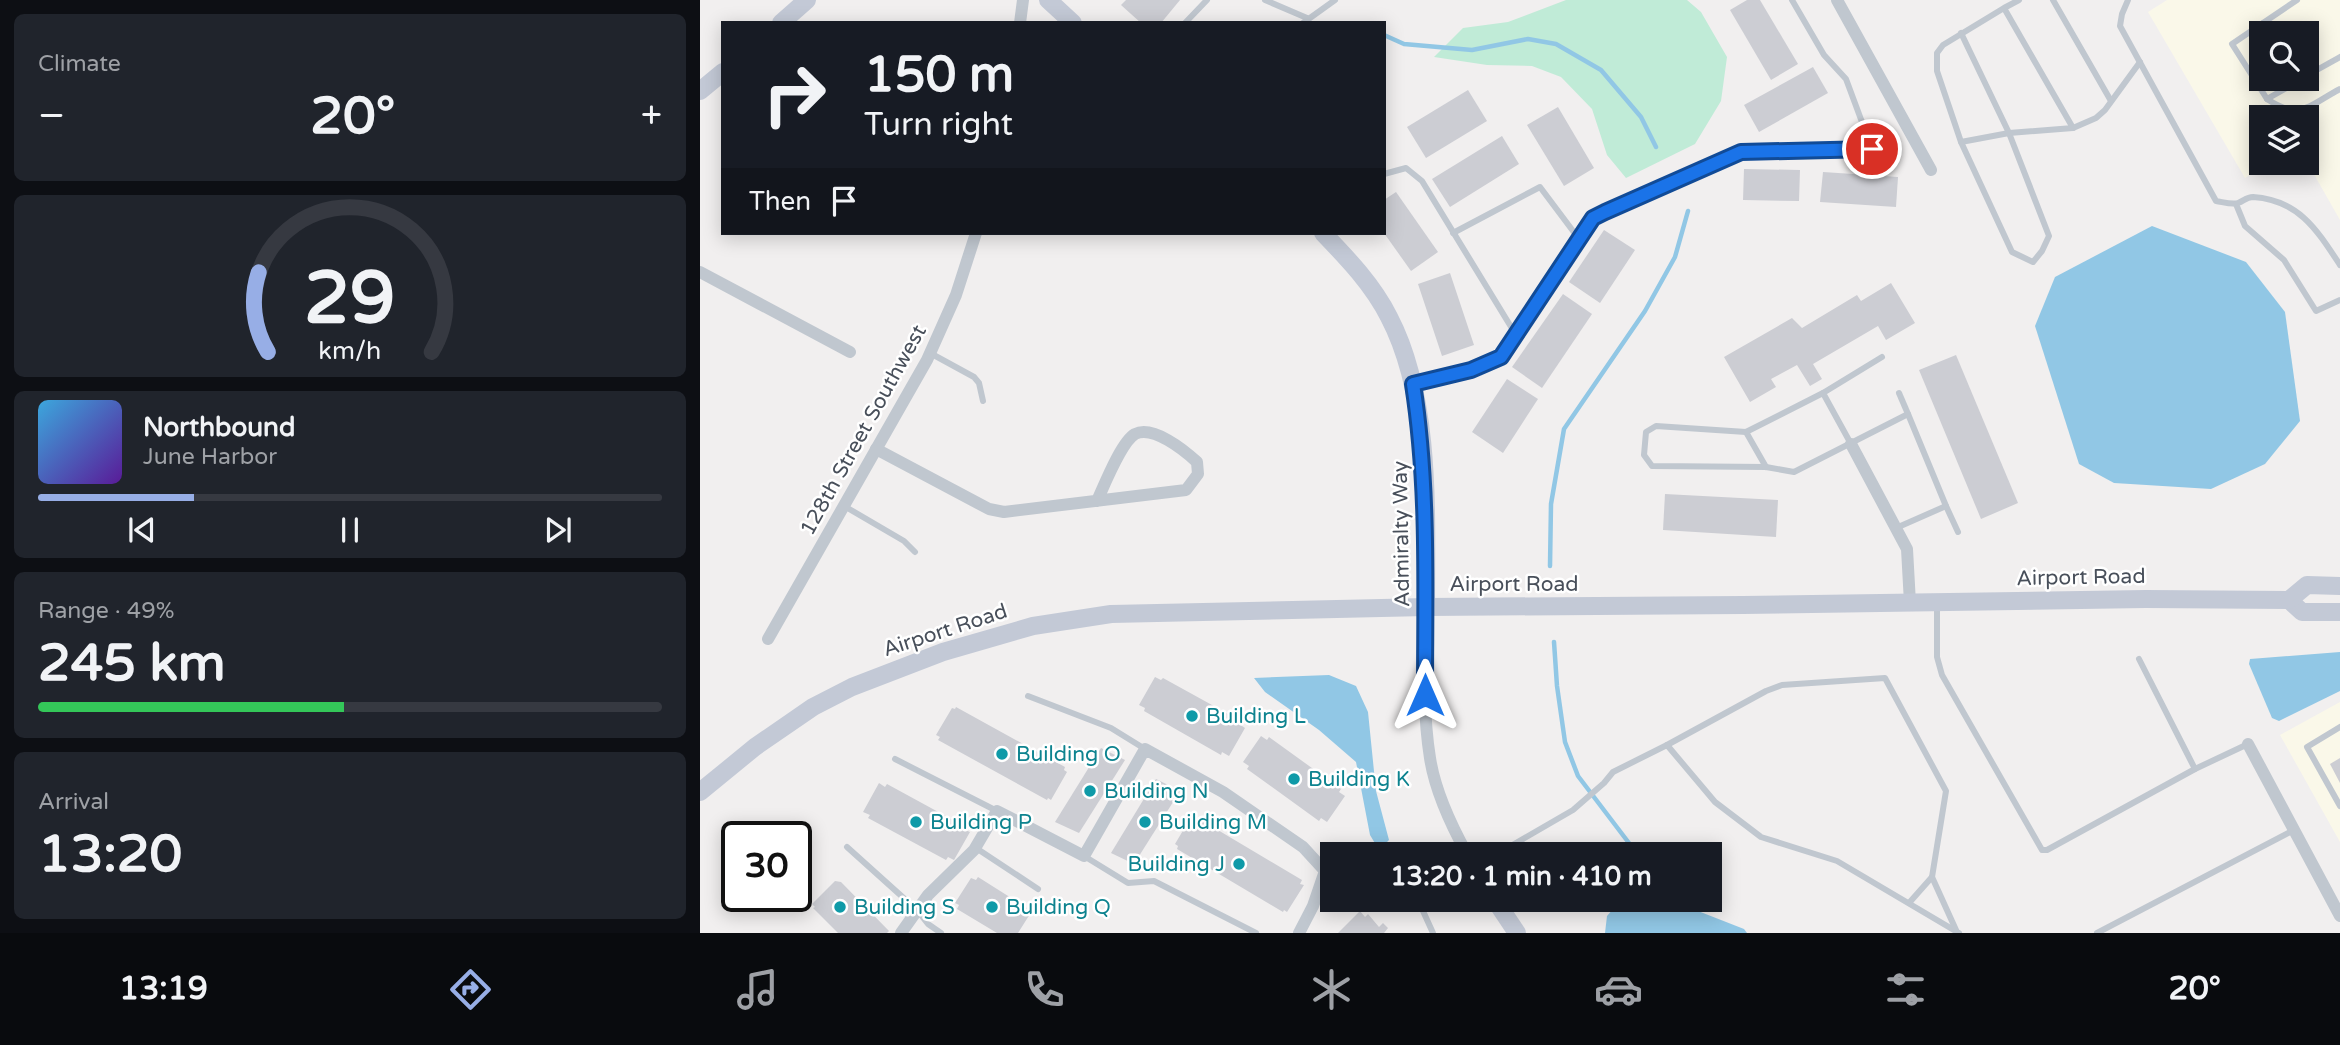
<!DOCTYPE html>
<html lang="en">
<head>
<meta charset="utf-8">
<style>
	:root { --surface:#171b24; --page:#20242c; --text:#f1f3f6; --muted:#9ea1a6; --line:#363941; --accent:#97aee6 }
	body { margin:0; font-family:"Varela Round",sans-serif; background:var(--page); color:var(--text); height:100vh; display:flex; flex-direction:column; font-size:26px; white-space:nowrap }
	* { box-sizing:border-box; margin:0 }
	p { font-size:23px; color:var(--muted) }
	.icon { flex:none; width:38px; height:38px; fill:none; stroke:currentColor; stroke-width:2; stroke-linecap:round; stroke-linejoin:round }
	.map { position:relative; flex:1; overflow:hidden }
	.side { display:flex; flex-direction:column; gap:14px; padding:14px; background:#0d0f14; width:700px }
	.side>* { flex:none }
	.hud { position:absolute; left:21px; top:21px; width:665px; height:214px; border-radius:0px; box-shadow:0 4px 18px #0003; background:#171b24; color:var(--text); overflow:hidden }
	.buttons { position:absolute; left:1549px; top:21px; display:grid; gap:14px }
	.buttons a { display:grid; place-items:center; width:70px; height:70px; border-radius:0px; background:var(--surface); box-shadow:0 4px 18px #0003; font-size:35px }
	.speed { position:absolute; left:21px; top:821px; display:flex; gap:14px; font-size:35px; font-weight:700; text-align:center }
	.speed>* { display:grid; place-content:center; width:91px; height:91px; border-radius:50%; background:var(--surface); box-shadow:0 4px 18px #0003; line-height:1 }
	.speed .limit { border:4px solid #111; border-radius:10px; background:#fff; color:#111 }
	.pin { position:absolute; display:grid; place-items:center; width:60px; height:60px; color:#fff; margin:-30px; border:4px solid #fff; border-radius:50%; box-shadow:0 2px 7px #0007 }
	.me { position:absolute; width:77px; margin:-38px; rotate:0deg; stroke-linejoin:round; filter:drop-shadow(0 0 5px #0008) }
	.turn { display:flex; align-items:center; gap:24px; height:147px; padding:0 28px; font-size:32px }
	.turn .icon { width:91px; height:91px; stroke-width:2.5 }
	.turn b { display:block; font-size:49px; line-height:60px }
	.then { display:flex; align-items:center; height:66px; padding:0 28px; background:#0003; gap:14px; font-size:26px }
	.big { font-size:52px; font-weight:700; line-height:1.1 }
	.side .card { flex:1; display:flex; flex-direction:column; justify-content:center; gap:10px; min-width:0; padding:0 24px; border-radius:10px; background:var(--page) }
	.side .dial { align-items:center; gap:0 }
	.dial svg { height:182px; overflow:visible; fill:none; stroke:var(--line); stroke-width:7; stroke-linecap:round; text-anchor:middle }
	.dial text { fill:var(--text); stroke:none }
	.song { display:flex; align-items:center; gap:21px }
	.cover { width:84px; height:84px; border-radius:10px; background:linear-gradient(135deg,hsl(200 70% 55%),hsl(270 70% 35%)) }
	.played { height:7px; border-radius:4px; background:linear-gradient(90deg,var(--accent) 25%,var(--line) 25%) }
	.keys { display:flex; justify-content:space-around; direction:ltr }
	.heat { display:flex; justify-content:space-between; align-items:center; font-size:38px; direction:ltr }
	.charge { height:10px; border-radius:5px; background:linear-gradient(90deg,#34c759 49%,var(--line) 0) }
	.trip { position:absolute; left:620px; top:842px; width:402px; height:70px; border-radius:0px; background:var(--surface); box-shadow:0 4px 18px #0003; font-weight:700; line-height:70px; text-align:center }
	.tab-bar { display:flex; height:112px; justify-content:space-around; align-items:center; background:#090b0e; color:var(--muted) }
	.tab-bar .icon { width:49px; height:49px }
	.tab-bar .active { color:var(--accent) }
	.tab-bar b { font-size:32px; color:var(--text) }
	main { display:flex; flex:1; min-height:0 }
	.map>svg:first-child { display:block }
	.commercial { fill:#faf8e9; fill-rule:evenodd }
	.green { fill:#c0ebd7 }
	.water { fill:#91c7e5 }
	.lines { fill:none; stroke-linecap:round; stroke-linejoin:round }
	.stream { stroke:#91c7e5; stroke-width:4.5 }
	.building { fill:#cccdd3 }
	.lane { stroke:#c0c7cf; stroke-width:6 }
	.street { stroke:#c0c7cf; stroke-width:12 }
	.secondary { stroke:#c3c9d6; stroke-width:18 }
	.route-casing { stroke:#114b97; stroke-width:18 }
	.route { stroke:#1a73e8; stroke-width:12 }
	.culture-dot { fill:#0f9aa8; stroke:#fff; stroke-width:2.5 }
	.labels { text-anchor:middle; stroke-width:5; stroke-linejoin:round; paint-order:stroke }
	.street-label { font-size:21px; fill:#484f5a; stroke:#fff }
	.culture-label { font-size:21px; fill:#0d838f; stroke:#fff; text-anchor:start }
</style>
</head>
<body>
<main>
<section class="side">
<div class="card"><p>Climate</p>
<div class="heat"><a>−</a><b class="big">20°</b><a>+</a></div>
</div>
<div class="card dial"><svg viewBox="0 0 100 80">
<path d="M14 69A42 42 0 1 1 86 69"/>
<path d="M14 69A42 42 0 0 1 10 34" stroke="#97aee6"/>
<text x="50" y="56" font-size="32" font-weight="700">29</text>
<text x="50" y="72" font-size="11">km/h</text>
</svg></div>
<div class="card">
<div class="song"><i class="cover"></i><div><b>Northbound</b><p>June Harbor</p></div></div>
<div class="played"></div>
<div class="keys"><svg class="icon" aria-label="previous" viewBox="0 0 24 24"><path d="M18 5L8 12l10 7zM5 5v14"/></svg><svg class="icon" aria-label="pause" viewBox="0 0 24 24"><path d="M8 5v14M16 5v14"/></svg><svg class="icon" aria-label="next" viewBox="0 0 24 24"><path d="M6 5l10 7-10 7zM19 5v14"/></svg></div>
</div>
<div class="card"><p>Range · 49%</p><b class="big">245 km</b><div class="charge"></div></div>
<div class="card"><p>Arrival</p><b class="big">13:20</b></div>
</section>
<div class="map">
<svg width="1640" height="933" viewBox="0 0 1640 933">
	<rect width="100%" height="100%" fill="#f1efef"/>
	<g class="commercial">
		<path d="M1467 0H1640V220L1607 162 1606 117H1561V163H1571L1545 178 1448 12ZM1561 33H1606V79H1561Z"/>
		<path d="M1640 702V842L1580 735Z"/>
	</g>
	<path class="green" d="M866 0H987L1001 12 1027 57 1021 101 995 144 926 178 907 155 892 109 861 77 832 66 787 65 734 57 763 28 808 22Z"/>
	<g class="water">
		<path d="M1452 226 1546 262 1585 312 1600 421 1565 464 1511 489 1414 483 1379 464 1335 326 1355 277Z"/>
		<path d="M1640 652V691L1579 721 1572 718 1549 664 1550 659Z"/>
		<path d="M629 675 656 686 668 712 676 791 689 840 679 850 670 835 656 762 619 730 565 692 554 678Z"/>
		<path d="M921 900H969L978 908 998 911 1044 929 1047 933H905L907 916Z"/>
	</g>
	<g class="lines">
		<g class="stream">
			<path d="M684 35 704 44 772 50 828 39 856 44 901 70 941 117 956 147"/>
			<path d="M850 566 851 504 864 429 945 311 975 257 988 211"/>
			<path d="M854 642 857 686 865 742 878 776 935 851"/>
		</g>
	</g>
	<g class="building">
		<path d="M426 0H480L461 23H441L421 5Z"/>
		<path d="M1047 0H1060L1098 64 1071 80 1030 10Z"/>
		<path d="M1113 67 1128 93 1059 132 1044 105Z"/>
		<path d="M768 90 787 121 726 158 707 127Z"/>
		<path d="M858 107 894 168 864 186 827 125Z"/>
		<path d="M802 136 819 164 750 207 732 179Z"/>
		<path d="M1044 169 1100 170 1099 201 1043 200Z"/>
		<path d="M1123 172 1198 177 1196 207 1120 202Z"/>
		<path d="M696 192 738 252 711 271 684 233V200Z"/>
		<path d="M904 230 935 250 900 303 869 282Z"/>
		<path d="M750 273 774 345 742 356 718 284Z"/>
		<path d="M1191 283 1215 323 1186 340 1178 326 1113 364 1122 379 1110 386 1097 365 1071 379 1076 387 1050 402 1024 357 1092 318 1102 328 1157 295 1161 301Z"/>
		<path d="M863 294 892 314 842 388 812 367Z"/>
		<path d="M1256 355 1318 503 1281 519 1219 370Z"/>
		<path d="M807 379 838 399 803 453 772 432Z"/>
		<path d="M965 494 1078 500 1076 537 963 530Z"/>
		<path d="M455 677 461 680 463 678 541 721 539 724 545 728 529 756 522 752 521 755 444 711 445 708 439 705Z"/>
		<path d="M256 707 365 767 364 770 367 772 351 800 348 798 347 800 238 740 240 737 236 735 252 708 255 709Z"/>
		<path d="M561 736 567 740 569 737 641 789 639 792 645 796 627 822 621 818 619 821 547 769 549 766 543 762Z"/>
		<path d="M401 748 425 760 379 833 355 822Z"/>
		<path d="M1640 758V783L1630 764Z"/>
		<path d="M456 779 480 791 434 864 411 853Z"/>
		<path d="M179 783 185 787 187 784 264 826 263 829 270 832 254 860 248 857 246 860 168 818 170 815 163 812Z"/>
		<path d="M491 817 495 819 496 817 602 880 600 884 604 885 587 912 584 910 583 912 477 849 478 846 475 844Z"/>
		<path d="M278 877 327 908 325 911 330 914 318 933H297L257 909 259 905 255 903 271 878 276 880Z"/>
		<path d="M135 881 141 882 189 931 187 933H138L113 908 115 907 112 904Z"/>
		<path d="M660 911 665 917 668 914 679 927 683 923 688 928 684 933H638Z"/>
	</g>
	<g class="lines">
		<g class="lane">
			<path d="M565 0 607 18"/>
			<path d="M1353 0 1411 101"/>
			<path d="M1428 0 1422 14 1420 26 1516 201C1523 202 1532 205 1538 203 1544 201 1546 197 1553 197 1599 200 1617 230 1640 265"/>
			<path d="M1597 0 1532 44 1567 99 1602 79"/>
			<path d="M1304 8 1243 45 1237 53V71L1261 142 1312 252 1333 262 1342 251 1349 236 1309 133 1373 128 1304 8 1319 0"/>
			<path d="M485 23 507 0"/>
			<path d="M603 23 635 0"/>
			<path d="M1563 23 1569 33"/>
			<path d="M1606 76 1640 57"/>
			<path d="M1567 99C1600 121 1608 106 1640 89"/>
			<path d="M1373 128 1396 118 1405 110 1440 62"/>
			<path d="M1261 142 1309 133 1261 33"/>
			<path d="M684 174 706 168 722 181 816 335"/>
			<path d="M1536 204 1545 226 1584 260 1616 311 1640 300"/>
			<path d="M753 233 840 187 879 239"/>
			<path d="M230 353 274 377 279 383 283 401"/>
			<path d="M714 384 771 370 801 357 893 218 904 212 1041 152 1172 149 1146 79 1124 55 1092 0"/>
			<path d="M1123 393 1046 432 956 426 946 432 944 455 952 466 1066 467 1094 472 1208 414 1246 506 1196 528"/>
			<path d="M1199 393 1208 414"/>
			<path d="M1046 432 1066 467"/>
			<path d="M1151 444 1123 393 1182 357"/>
			<path d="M144 506 204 541 215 552"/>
			<path d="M1246 506 1258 532"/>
			<path d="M1237 605V657L1242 675 1342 850H1347L1495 769 1548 744"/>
			<path d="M1439 659 1495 769"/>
			<path d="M328 696 411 728 445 749"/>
			<path d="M1640 727 1607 747 1640 806"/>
			<path d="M967 745 1066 691 1082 685 1185 678 1246 791 1232 877 1209 903"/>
			<path d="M195 759 297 811"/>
			<path d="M147 847 217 910 228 924 241 933"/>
			<path d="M276 848 338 889"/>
			<path d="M797 854 873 810 904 783 913 772 967 745 1015 802 1061 837 1137 861 1259 933"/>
			<path d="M384 856 428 883 454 881 556 933"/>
			<path d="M1232 877 1256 930"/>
			<path d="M728 900 723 911 733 933"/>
			<path d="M1397 933 1594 830"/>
		</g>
		<g class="street">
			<path d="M1137 0 1231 170"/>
			<path d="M320 23 323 0"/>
			<path d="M0 272 150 352"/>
			<path d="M1151 444 1207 549 1210 603"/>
			<path d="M176 449 289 509 304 512 486 490 498 474 497 462C484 450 453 425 435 434 421 442 404 486 397 501"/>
			<path d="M726 607C725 657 722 708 730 758 735 791 751 825 767 854"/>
			<path d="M68 639 227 360 256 295 276 233"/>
			<path d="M1548 744 1640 916"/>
			<path d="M201 933 228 895 274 850 297 811 384 856 445 749 523 792 603 847 625 871 613 906 599 933"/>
		</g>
		<g class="secondary">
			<path d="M348 0 373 23"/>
			<path d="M81 23 107 0"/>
			<path d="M0 91 23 72"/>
			<path d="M623 233C648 259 673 285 689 317 732 399 726 516 726 607"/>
			<path d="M1589 600 1602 612H1640"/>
			<path d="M0 792 55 747 113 707 152 687 243 652 333 626 411 614 726 607 1043 605 1446 599 1589 600 1607 585 1640 586"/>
			<path d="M795 900 817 933"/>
		</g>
	</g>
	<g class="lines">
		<g class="route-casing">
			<path id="route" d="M725 695C725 591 729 487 713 384L771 370 801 357 893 218 905 212 1041 152 1172 149"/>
		</g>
		<use href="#route" class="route"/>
	</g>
	<g class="culture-dot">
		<circle cx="492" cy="716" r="7"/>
		<circle cx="302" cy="754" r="7"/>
		<circle cx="594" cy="779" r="7"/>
		<circle cx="390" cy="791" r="7"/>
		<circle cx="216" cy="822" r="7"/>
		<circle cx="445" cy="822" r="7"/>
		<circle cx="539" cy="864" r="7"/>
		<circle cx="140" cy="907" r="7"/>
		<circle cx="292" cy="907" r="7"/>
	</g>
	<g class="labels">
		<g class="street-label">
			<text transform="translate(163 430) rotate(-61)" y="7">128th Street Southwest</text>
			<text transform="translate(701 534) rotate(-91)" y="7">Admiralty Way</text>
			<text transform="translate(1381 577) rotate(-1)" y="7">Airport Road</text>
			<text x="814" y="591">Airport Road</text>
			<text transform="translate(245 630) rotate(-18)" y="7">Airport Road</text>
		</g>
		<g class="culture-label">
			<text x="506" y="723">Building L</text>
			<text x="316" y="761">Building O</text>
			<text x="608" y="786">Building K</text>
			<text x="404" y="798">Building N</text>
			<text x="230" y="829">Building P</text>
			<text x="459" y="829">Building M</text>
			<text x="525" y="871" text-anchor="end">Building J</text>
			<text x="154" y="914">Building S</text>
			<text x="306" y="914">Building Q</text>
		</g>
	</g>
</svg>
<div class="buttons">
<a><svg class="icon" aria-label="search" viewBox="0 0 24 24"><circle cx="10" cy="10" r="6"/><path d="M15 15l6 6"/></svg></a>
<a><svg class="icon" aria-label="layers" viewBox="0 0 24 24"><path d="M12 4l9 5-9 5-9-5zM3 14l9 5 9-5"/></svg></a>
</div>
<div class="speed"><div class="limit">30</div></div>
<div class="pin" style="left:1172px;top:149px;background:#d93025"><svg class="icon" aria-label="arrive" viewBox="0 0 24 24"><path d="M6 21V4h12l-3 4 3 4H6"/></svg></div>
<svg class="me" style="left:725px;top:695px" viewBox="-20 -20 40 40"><path d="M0-17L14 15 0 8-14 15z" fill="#1a73e8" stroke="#fff" stroke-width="4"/></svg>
<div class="trip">13:20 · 1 min · 410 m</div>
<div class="hud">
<div class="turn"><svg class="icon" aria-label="right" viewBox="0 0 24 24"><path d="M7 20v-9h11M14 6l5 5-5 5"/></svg><div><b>150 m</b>Turn right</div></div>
<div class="then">Then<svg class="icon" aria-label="arrive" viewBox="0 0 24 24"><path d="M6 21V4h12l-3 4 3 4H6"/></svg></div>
</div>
</div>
</main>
<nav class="tab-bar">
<b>13:19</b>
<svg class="icon active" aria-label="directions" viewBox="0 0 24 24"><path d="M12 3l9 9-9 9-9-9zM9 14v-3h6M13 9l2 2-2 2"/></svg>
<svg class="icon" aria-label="music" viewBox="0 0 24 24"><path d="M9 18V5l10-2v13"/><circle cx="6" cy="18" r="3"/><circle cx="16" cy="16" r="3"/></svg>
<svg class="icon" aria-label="phone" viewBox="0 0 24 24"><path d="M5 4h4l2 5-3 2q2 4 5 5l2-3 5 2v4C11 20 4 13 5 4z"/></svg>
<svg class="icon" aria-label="climate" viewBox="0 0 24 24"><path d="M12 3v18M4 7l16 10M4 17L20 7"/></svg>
<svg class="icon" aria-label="car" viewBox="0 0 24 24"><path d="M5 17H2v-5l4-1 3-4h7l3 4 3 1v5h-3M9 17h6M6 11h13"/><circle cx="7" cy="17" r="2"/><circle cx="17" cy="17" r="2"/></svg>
<svg class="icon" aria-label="filters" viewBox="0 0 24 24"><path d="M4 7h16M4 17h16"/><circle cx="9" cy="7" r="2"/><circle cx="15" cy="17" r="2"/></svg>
<b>20°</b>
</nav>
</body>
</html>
